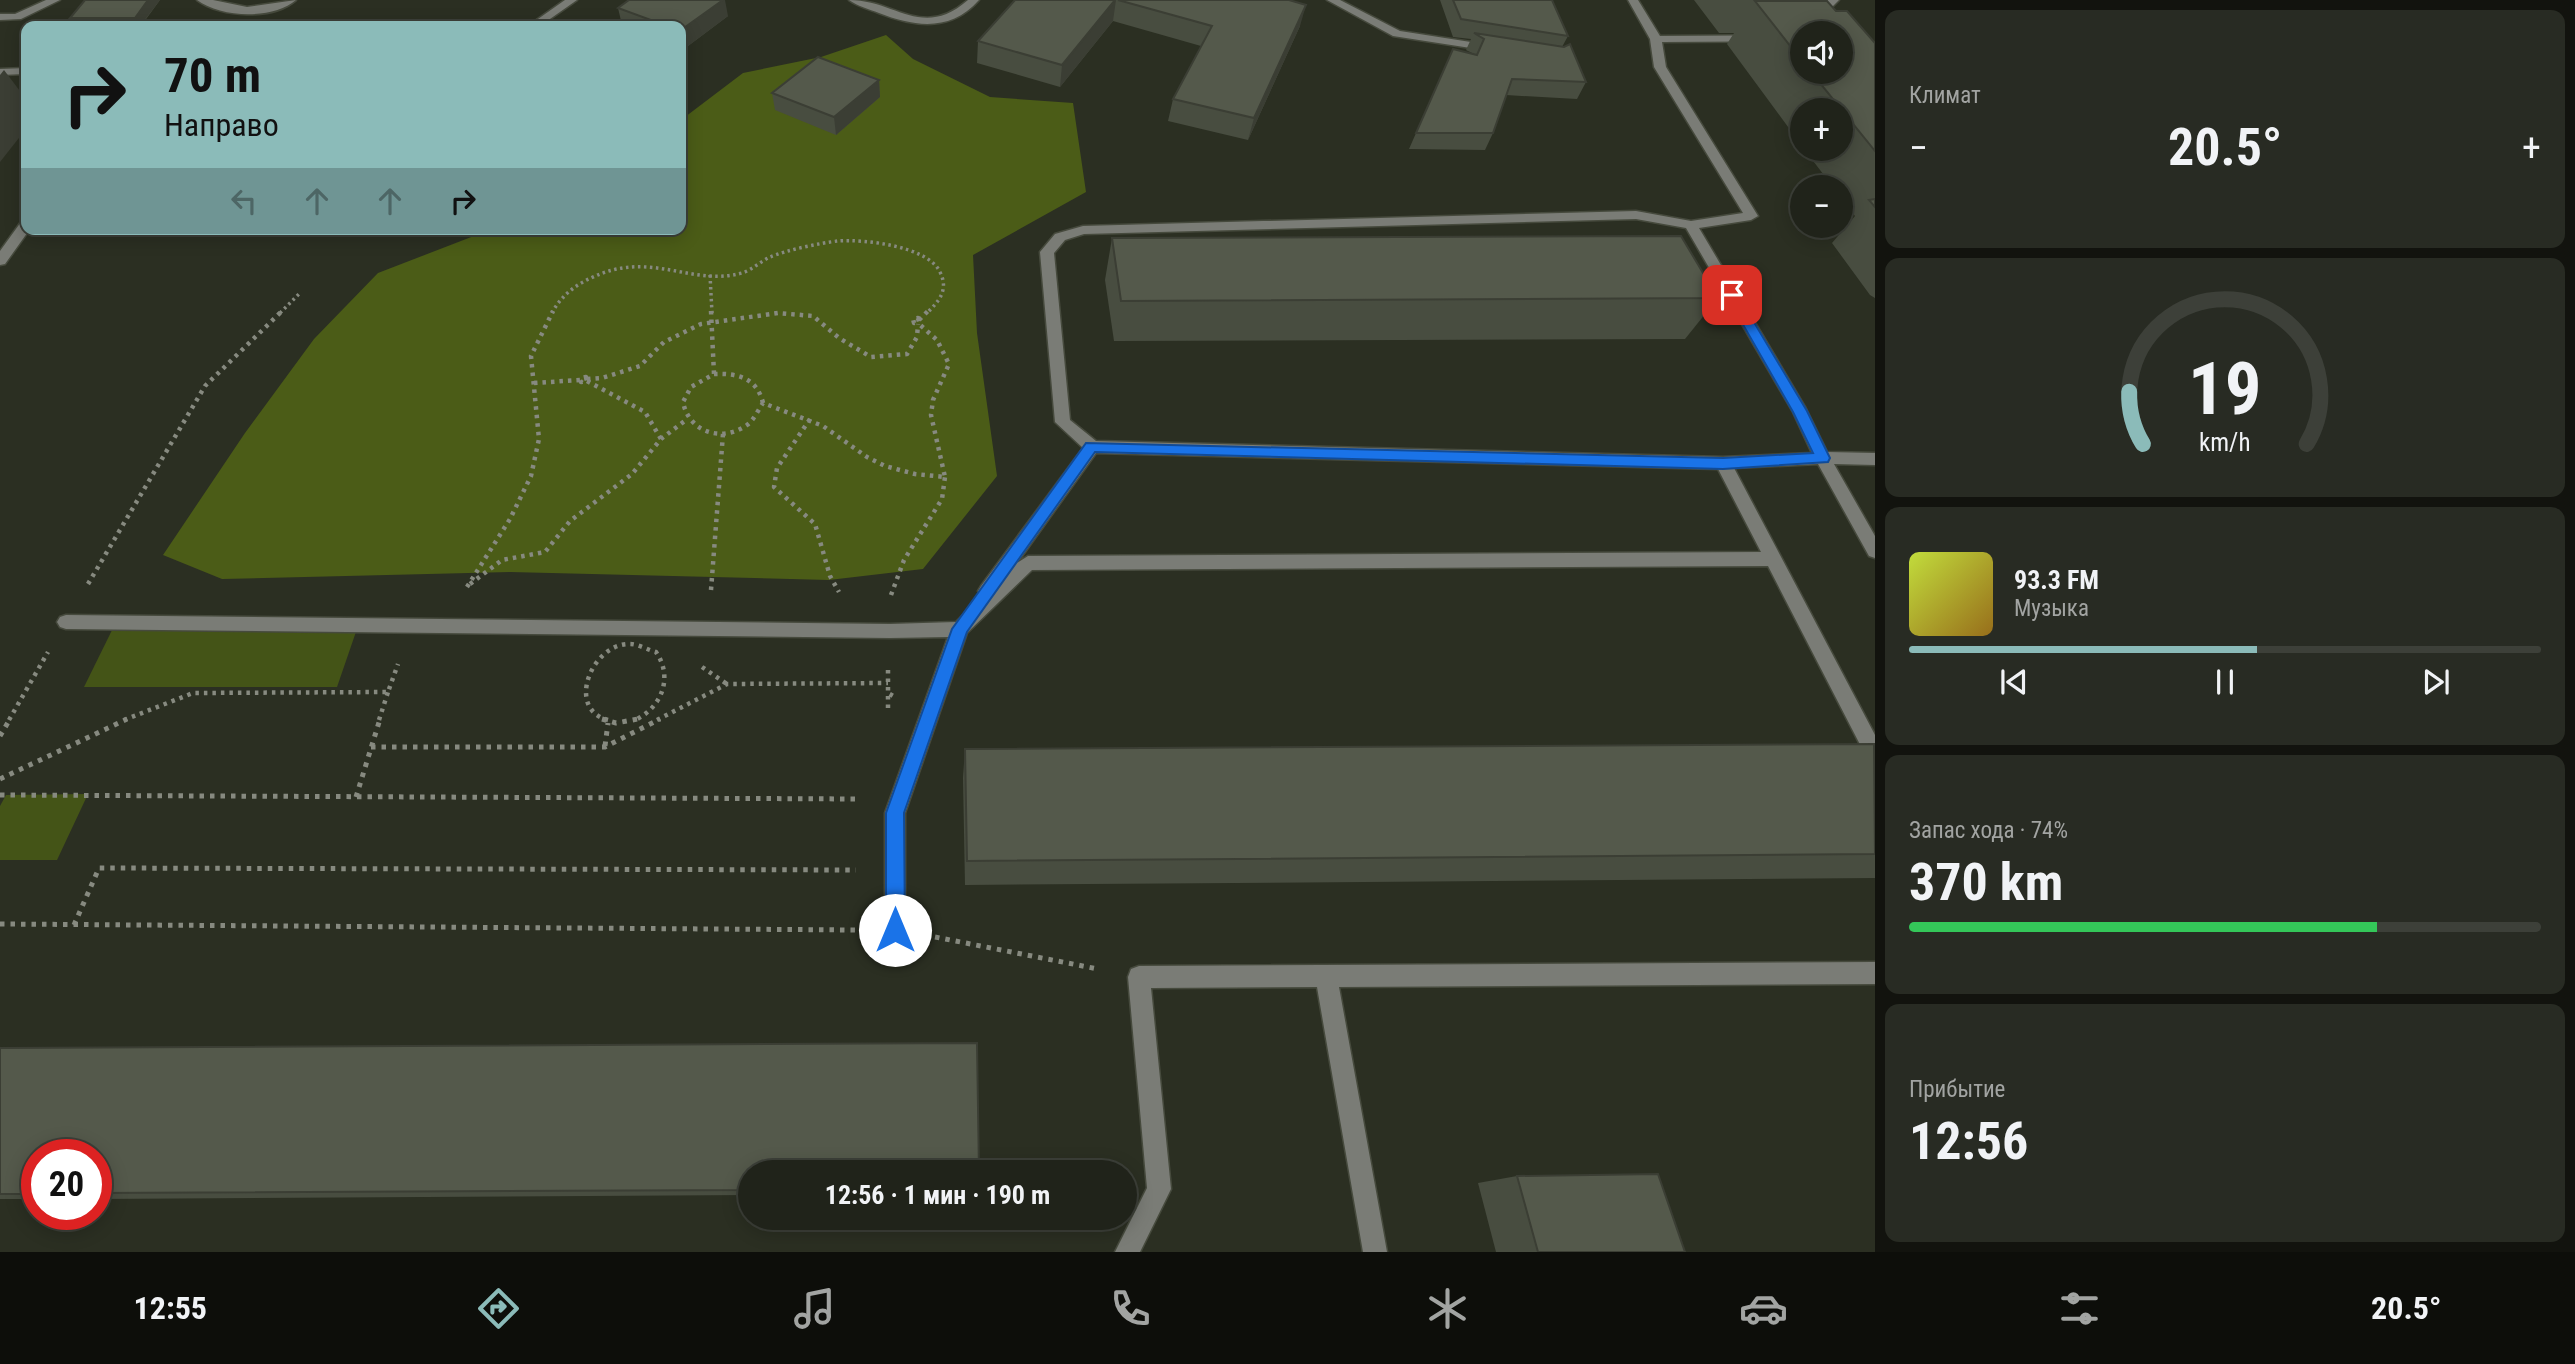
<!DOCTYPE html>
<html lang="ru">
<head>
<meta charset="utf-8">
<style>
	:root { --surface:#20231a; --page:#282b23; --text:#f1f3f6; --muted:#a2a4a2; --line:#3d4039; --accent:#8bbbb9 }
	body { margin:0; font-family:"Roboto Condensed",sans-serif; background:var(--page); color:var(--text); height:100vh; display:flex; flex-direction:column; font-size:26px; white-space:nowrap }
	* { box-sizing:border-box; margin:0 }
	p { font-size:23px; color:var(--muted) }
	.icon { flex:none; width:38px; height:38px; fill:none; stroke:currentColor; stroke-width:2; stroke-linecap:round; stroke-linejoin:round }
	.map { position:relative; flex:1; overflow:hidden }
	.side { display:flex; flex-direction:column; gap:10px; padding:10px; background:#12130e; width:700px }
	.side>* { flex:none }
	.top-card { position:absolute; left:21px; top:21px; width:665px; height:214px; border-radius:14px; box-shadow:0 4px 18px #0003,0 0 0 2px var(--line); background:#8bbbb9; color:#111; overflow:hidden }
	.fabs { position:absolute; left:1790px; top:21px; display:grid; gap:14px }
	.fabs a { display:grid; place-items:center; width:63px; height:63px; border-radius:50%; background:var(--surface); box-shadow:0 4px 18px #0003,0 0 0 2px var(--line); font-size:35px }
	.speed { position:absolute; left:21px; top:1139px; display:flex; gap:14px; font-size:35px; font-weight:700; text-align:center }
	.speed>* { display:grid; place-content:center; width:91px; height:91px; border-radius:50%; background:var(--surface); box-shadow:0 4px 18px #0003,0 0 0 2px var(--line); line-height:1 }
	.speed .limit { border:10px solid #d22; background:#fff; color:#111 }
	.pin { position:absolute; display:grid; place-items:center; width:60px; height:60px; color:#fff; margin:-30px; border-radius:14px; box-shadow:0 4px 10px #0006 }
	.me { position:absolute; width:77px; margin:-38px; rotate:0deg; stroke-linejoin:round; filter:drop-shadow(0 0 5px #0008) }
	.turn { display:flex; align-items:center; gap:24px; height:147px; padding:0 28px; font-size:32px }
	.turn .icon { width:91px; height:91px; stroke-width:2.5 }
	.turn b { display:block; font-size:49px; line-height:60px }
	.lanes { display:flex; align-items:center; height:66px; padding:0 28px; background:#0003; justify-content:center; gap:35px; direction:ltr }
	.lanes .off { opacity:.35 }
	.big { font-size:52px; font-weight:700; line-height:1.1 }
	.side .card { flex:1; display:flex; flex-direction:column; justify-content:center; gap:10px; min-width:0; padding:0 24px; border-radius:14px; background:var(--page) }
	.side .dial { align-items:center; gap:0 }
	.dial svg { height:182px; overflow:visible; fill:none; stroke:var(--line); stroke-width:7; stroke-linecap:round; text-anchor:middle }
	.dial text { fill:var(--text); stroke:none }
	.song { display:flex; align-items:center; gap:21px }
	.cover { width:84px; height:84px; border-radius:10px; background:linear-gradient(135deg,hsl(70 70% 55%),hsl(40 70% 35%)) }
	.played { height:7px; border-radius:4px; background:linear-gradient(90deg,var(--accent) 55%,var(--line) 55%) }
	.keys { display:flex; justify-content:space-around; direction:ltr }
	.heat { display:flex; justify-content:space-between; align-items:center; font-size:38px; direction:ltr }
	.charge { height:10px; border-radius:5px; background:linear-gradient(90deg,#34c759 74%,var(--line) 0) }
	.trip { position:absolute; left:738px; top:1160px; width:399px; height:70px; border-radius:35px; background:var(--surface); box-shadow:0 4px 18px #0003,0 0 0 2px var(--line); font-weight:700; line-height:70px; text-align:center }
	.menu { display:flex; height:112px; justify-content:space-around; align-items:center; background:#0d0e0a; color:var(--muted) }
	.menu .icon { width:49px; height:49px }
	.menu .selected { color:var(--accent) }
	.menu b { font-size:32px; color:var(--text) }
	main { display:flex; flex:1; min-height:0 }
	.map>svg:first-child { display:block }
	.green { fill:#445417 }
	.forest { fill:#4b5c17 }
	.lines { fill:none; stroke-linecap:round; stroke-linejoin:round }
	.minor-casing { stroke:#464a3d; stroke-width:3 }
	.path-far2 { stroke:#878a80; stroke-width:3.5; stroke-dasharray:2.5 3.5; stroke-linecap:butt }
	.path-far1 { stroke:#878a80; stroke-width:4.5; stroke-dasharray:3.5 5; stroke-linecap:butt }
	.path { stroke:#878a80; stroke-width:5; stroke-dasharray:4.5 6; stroke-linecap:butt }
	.minor { fill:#7a7c76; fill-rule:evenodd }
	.wall { fill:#484d40; fill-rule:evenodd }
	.shaded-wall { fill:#3b3e34 }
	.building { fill:#54594b; stroke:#3b3e34; stroke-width:2 }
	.route { fill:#1a73e8; stroke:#114b97; stroke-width:2 }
</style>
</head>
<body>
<main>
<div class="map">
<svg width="1875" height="1252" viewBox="0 0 1875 1252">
	<rect width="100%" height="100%" fill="#2b2f22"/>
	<g class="green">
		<path d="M116 622 358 626 337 687H84Z"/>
		<path d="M88 794 57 860H0V806L6 795Z"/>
	</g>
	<path class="forest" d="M886 35 913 59 990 97 1073 103 1086 192 973 255 977 333 997 476 923 569 829 580 510 572 222 579 163 555 245 433 314 339 378 273 492 229H681V120L743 73 821 57Z"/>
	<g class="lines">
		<g class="minor-casing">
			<g id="minor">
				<path d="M46 0H60L21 19 0 20V14H15Z"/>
				<path d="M197 0H213L247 7 296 0C273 20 221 18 197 0Z"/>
				<path d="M565 0H577L540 26H528Z"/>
				<path d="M849 0C896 0 922 40 968 0H979C951 32 915 27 879 13 869 9 857 6 849 0Z"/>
				<path d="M1327 0H1340L1400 31 1490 45 1496 48 1490 51 1393 36Z"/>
				<path d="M1628 0H1638L1660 36 1802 35V41L1662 42 1666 67 1758 216 1751 220 1699 228 1805 407 1827 452 1875 453V465L1834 464 1875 536V558L1869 556 1818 464 1734 468 1875 735V763L1868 760 1768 566 1032 570 967 633 905 813V930L902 937 895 940 888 937 885 930V813L948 637 890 638 66 629 60 627 57 622 60 617 66 615 890 624 956 622 982 596 978 591 981 586 1083 448 1055 422 1040 252 1055 234 1083 226 1636 211 1691 221 1743 213 1654 67 1650 39ZM1636 219 1686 228 1793 412 1812 453 1723 457 1096 441 1070 420 1054 253 1065 240 1084 234ZM1096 453 1718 469 1761 552 1028 556 1017 563Z"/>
				<path d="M1828 0H1839L1829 10 1838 20 1836 22H1828L1818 10Z"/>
				<path d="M26 68V74L0 75V69Z"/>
				<path d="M26 221V229H30L5 264 0 265V251L21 222Z"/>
				<path d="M1875 962V984L1339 987 1387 1252H1363L1317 987 1151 988 1171 1189 1140 1252H1115L1147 1188 1128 977 1131 969 1139 966Z"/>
			</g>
		</g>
		<g class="path-far2">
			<path d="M710 275 712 313"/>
			<path d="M280 313 301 292"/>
			<path d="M552 313C560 297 575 285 591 278 650 249 691 287 742 273 752 270 761 261 770 257 787 250 820 243 838 241 864 239 928 246 940 272 949 290 939 301 927 313"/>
		</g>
		<g class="path-far1">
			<path d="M711 311 714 374 691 387 683 402C689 432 721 443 747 425 754 420 758 410 763 403L823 426 867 457 885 466 915 474 945 477 931 415 933 400 949 364 937 340 918 323"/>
			<path d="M918 318 919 322 914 323 913 319Z"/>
			<path d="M919 320 928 311"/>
			<path d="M714 374C738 373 757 378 763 403"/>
			<path d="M586 377 587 381 581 382V378Z"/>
			<path d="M587 379 602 378 640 366 664 342 701 324 778 313 813 316 839 338 871 357 907 354 917 337 918 324"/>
			<path d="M587 381 645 412 661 439"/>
			<path d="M534 383 580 380"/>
			<path d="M810 419 777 468 774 487 815 524 830 576 839 592"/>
			<path d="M88 584 205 386 282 311"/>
			<path d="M470 584 502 560 545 552 570 521 632 474 661 439 686 420"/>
			<path d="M467 587 510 519 531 476 539 439 531 356 553 311"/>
			<path d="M711 590 723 434"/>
			<path d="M891 595 904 560 942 499 945 477"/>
			<path d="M702 667 727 684"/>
			<path d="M888 670V693"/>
			<path d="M888 708V693L895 697"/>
			<path d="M9 720 48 652"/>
			<path d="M124 720 193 693 388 692 398 664"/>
			<path d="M379 720 388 692"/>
			<path d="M608 720C565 709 592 643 630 644 638 644 648 650 656 652 674 678 661 708 635 720"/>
			<path d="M657 720 727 684 888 683"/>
		</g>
		<g class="path">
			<path d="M602 719 616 723 638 719"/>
			<path d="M0 736 10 719"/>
			<path d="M605 746 608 723"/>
			<path d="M371 747H605L660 719"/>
			<path d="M0 779 127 719"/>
			<path d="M0 795 858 799"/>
			<path d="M356 797 380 719"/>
			<path d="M0 924 857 930"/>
			<path d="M74 925 99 868 856 870"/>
			<path d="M935 937 1098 969"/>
		</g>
		<use href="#minor" class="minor"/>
	</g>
	<g class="wall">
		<path d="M160 0 141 26H75L70 18Z"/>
		<path d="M1015 0H1289L1300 26 1248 140 1168 121 1173 99 1201 46 1113 21 1060 87 977 63 978 41Z"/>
		<path d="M1440 0H1552L1568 36 1562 47 1586 82 1577 99 1506 95 1493 133 1485 150 1409 149 1453 49 1476 55 1466 50 1471 39 1453 37Z"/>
		<path d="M1694 0H1810L1836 11 1875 43V298L1870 295 1832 243 1855 216 1841 198V187H1833L1804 149H1841V110H1802V146L1727 44 1734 33H1719ZM1802 33 1841 72H1802Z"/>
		<path d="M618 8 728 16 684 49 681 47V26H624L622 25Z"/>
		<path d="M879 80 880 97 836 135 775 110 772 93Z"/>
		<path d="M1112 238 1718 298 1685 339 1114 341 1105 280Z"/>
		<path d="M1875 745V878L965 885 963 778 965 749Z"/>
		<path d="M0 1048 751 1172V1195L96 1199V1155H37V1199H0Z"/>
		<path d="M1517 1176 1685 1252H1496L1478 1183Z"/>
	</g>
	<g class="shaded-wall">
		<path d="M148 0H160L140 26 135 18Z"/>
		<path d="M723 0H725L728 16 684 49 681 30Z"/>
		<path d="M1116 0 1113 21 1060 87 1062 65Z"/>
		<path d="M1306 5 1300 26 1248 140 1254 118Z"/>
		<path d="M4 70 26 99V129L0 162V75Z"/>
		<path d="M879 80 880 97 836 135 834 117Z"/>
	</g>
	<g class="building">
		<path d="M85 0H148L135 18H70Z"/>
		<path d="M629 0H723L681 30V26H667L618 8Z"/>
		<path d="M1015 0H1115L1062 65 978 41Z"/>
		<path d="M1118 0H1289L1306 5 1254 118 1173 99 1212 26Z"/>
		<path d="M1453 0H1552L1568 36 1461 19Z"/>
		<path d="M1755 1H1827L1836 11H1847L1875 43V151L1811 72H1841V33H1802V61Z"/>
		<path d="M1474 33 1564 47 1570 44 1586 82 1512 79 1493 133H1416L1453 49 1477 55 1484 39Z"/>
		<path d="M818 57 879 80 834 117 772 93Z"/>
		<path d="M1875 199V207L1869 200Z"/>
		<path d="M1681 236 1718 298 1121 301 1112 238Z"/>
		<path d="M1874 744 1875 854 967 861 965 749Z"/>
		<path d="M977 1043 979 1172H751V1190L96 1193V1155H37V1194H0V1048Z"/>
		<path d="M1658 1174 1685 1252H1538L1517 1176Z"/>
	</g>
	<path class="route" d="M1732 291 1736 292 1807 411 1830 458 1828 462 1723 469 1095 452 967 632 904 813 905 930 902 936 895 939 889 936 886 930V813L952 629 1086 443 1723 458 1813 453 1793 412 1726 295Z"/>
</svg>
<div class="fabs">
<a><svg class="icon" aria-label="sound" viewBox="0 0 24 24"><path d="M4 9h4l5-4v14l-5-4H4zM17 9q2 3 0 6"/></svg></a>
<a>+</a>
<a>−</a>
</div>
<div class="speed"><div class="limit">20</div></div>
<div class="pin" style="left:1732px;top:295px;background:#d93025"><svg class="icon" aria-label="arrive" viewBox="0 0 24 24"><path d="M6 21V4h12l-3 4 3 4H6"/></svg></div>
<svg class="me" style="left:895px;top:930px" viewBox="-20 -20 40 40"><circle r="19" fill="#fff"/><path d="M0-13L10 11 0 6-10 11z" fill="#1a73e8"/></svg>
<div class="trip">12:56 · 1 мин · 190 m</div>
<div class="top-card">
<div class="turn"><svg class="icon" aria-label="right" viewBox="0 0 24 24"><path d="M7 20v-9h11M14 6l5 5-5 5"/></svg><div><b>70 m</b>Направо</div></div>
<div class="lanes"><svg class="icon off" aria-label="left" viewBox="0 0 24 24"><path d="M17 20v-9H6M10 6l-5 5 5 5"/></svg><svg class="icon off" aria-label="ahead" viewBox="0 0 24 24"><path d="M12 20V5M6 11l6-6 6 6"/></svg><svg class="icon off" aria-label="ahead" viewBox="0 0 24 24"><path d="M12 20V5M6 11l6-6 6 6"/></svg><svg class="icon" aria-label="right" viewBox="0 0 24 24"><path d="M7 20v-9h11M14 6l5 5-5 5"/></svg></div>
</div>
</div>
<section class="side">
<div class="card"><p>Климат</p>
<div class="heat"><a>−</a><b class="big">20.5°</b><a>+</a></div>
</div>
<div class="card dial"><svg viewBox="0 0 100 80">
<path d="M14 69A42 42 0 1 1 86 69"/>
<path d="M14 69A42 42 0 0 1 8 46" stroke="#8bbbb9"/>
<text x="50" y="56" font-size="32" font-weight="700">19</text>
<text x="50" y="72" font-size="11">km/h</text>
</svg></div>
<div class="card">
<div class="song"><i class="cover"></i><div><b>93.3 FM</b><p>Музыка</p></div></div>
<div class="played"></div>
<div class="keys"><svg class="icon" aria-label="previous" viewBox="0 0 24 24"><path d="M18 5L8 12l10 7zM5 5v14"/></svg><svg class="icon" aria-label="pause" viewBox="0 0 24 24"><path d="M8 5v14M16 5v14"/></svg><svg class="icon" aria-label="next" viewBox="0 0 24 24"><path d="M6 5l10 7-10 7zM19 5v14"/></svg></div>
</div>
<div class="card"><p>Запас хода · 74%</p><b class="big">370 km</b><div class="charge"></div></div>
<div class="card"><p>Прибытие</p><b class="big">12:56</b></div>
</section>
</main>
<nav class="menu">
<b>12:55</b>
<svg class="icon selected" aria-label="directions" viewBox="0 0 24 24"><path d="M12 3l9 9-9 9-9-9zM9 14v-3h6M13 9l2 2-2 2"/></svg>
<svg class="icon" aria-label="music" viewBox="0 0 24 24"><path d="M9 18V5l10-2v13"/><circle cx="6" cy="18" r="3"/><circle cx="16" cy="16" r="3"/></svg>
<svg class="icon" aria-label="phone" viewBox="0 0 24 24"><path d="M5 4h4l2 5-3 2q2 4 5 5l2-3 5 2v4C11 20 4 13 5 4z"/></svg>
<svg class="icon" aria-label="climate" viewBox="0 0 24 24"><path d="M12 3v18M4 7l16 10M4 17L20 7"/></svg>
<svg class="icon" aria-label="car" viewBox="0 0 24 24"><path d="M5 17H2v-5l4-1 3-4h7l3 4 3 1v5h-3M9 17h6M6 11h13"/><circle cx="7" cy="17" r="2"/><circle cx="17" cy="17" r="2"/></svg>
<svg class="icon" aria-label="filters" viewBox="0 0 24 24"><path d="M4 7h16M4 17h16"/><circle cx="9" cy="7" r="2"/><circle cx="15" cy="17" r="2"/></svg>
<b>20.5°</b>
</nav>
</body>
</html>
